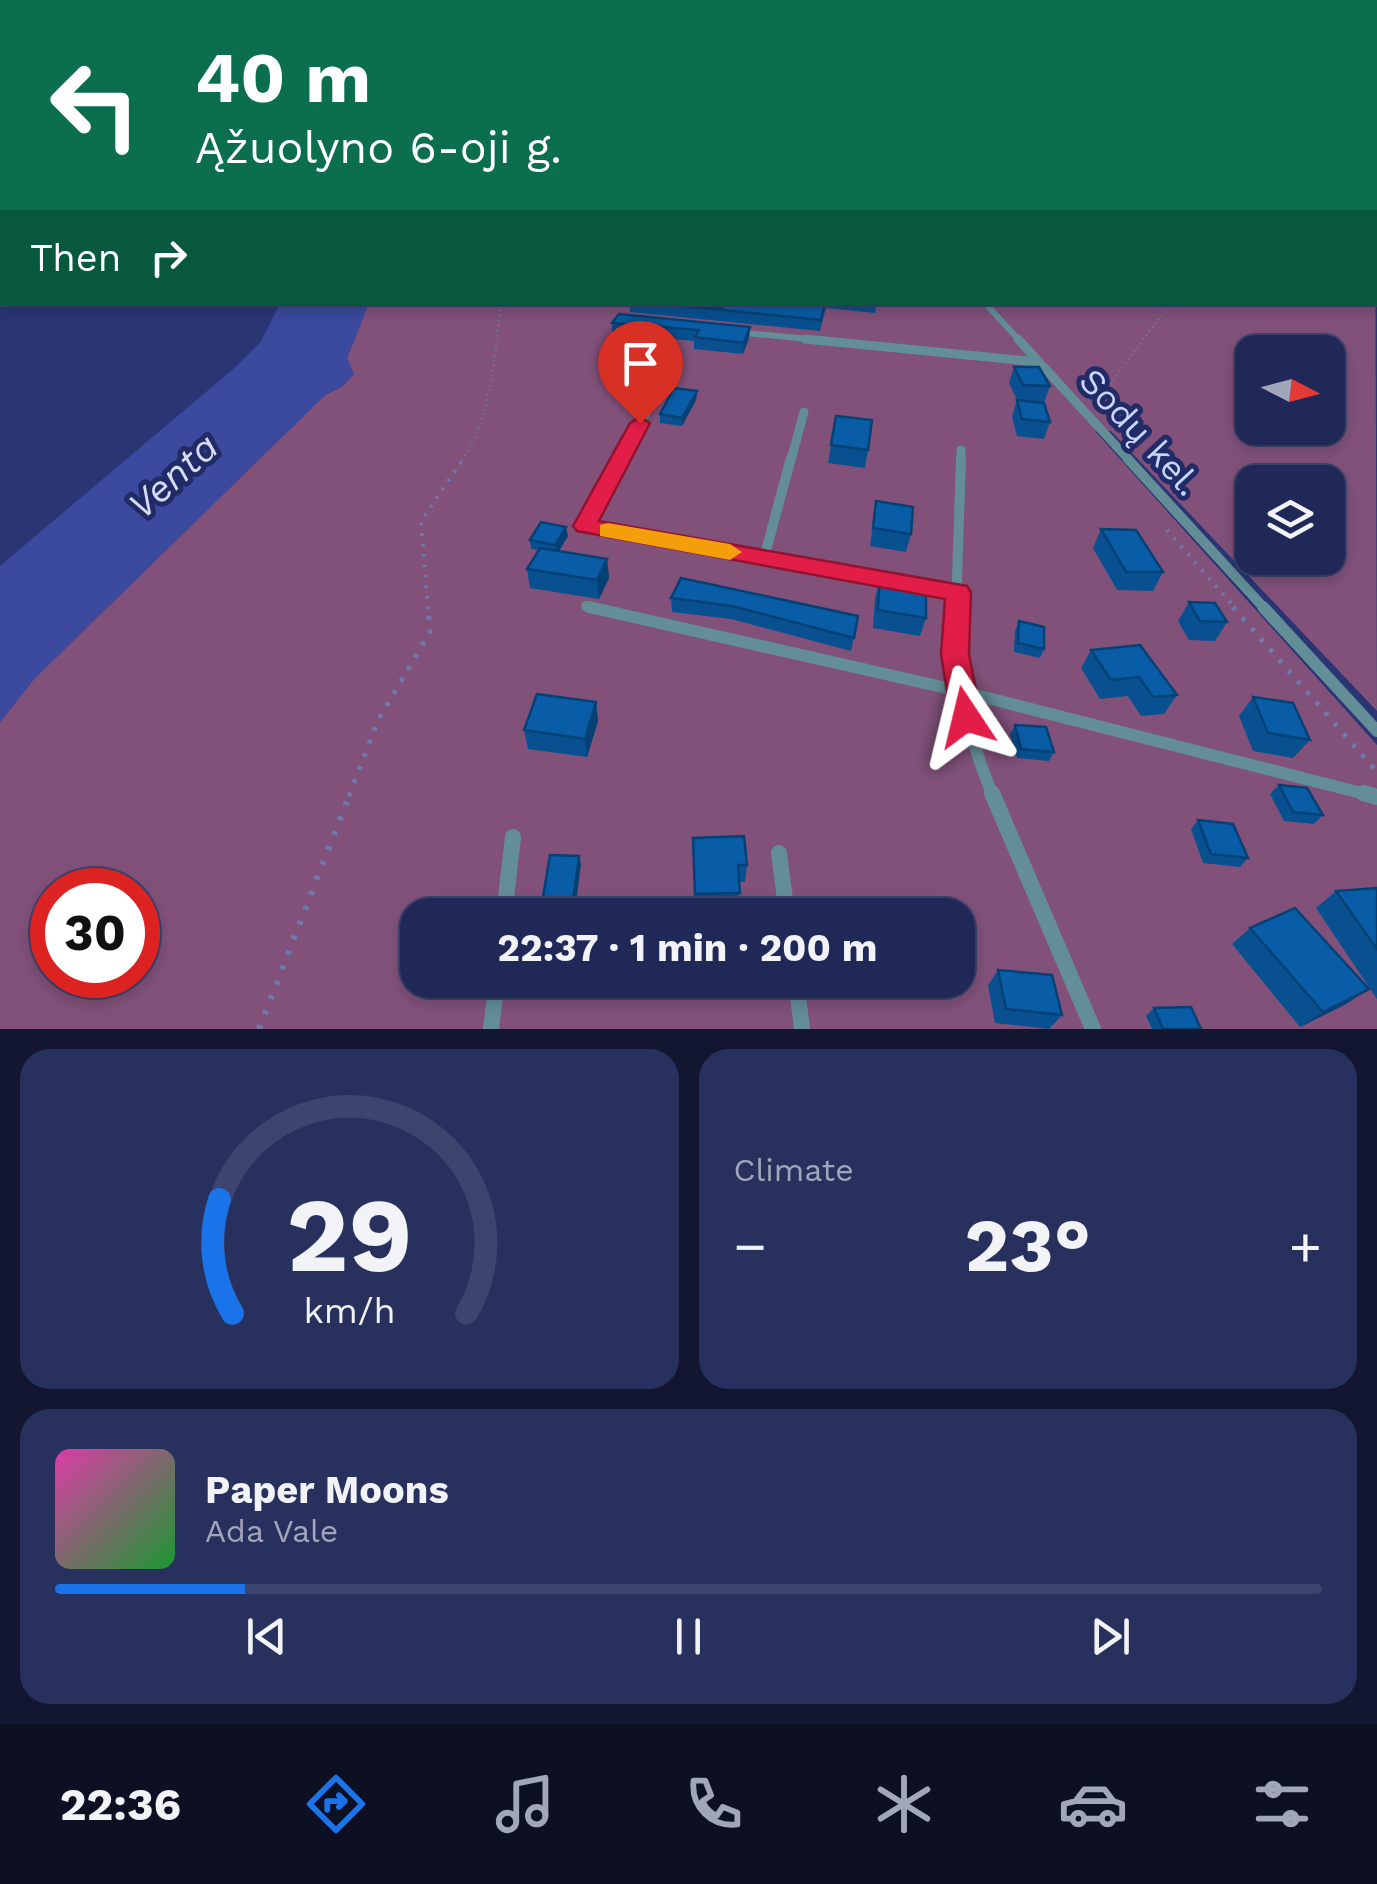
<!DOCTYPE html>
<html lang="en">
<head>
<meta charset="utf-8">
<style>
	:root { --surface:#202857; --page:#28305d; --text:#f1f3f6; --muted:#a2a6ba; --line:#3d446d; --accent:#1a73e8 }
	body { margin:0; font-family:"Work Sans",sans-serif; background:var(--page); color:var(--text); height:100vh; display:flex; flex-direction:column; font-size:38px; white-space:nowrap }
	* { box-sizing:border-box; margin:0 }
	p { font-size:32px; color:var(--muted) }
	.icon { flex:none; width:55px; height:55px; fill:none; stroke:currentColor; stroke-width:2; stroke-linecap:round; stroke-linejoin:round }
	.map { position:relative; height:1029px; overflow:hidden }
	.sheet { display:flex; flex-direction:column; gap:20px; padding:20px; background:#121630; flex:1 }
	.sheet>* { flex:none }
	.banner { position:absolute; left:0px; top:0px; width:1378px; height:305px; box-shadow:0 5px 15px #0003,0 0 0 2px var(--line); background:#0b6e4f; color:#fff; overflow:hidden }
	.needle { width:65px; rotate:96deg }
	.tools { position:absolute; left:1235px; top:335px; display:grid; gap:20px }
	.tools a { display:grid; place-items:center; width:110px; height:110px; border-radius:20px; background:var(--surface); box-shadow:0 5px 15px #0003,0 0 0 2px var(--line); font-size:50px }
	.speed { position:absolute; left:30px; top:868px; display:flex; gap:20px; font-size:50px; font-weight:700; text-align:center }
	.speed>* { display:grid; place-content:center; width:130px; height:130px; border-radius:50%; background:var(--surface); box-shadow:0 5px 15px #0003,0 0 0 2px var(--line); line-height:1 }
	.speed .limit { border:15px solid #d22; background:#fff; color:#111 }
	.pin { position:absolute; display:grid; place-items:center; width:85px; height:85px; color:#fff; margin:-102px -42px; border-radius:50% 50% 50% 0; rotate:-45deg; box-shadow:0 0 10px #0007 }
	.pin .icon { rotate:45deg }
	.me { position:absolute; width:110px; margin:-55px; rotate:350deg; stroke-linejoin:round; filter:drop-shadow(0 0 8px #0008) }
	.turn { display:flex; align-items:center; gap:35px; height:210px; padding:0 30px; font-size:45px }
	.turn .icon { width:130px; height:130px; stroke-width:2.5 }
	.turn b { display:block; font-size:70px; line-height:85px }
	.then { display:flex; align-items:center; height:95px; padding:0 30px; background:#0003; gap:20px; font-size:38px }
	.big { font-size:75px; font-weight:700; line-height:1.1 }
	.sheet .card { flex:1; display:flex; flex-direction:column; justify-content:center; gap:15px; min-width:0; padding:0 35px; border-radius:30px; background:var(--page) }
	.sheet .dial { align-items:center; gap:0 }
	.dial svg { height:260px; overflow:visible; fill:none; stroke:var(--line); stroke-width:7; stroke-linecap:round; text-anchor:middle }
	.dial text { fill:var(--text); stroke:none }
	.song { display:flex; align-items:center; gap:30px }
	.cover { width:120px; height:120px; border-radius:15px; background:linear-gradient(135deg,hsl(320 70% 55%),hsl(130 70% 35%)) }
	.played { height:10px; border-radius:5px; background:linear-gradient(90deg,var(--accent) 15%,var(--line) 15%) }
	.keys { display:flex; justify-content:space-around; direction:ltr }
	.heat { display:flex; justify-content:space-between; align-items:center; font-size:55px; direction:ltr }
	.sheet .tiles { flex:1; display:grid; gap:20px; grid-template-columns:1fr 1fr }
	.card:last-child { grid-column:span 2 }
	.trip { position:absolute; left:400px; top:898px; width:575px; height:100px; border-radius:30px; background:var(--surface); box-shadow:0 5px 15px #0003,0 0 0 2px var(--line); font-weight:700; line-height:100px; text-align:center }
	.tabs { display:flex; height:160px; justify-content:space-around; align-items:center; background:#0d1023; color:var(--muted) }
	.tabs .icon { width:70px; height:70px }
	.tabs .current { color:var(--accent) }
	.tabs b { font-size:45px; color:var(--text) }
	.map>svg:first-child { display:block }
	.green { fill:#81517a; fill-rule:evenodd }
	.water { fill:#3b4a9f }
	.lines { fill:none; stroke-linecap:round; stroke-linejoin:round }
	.path-far3 { stroke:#6e7aad; stroke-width:2.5; stroke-dasharray:1 4; stroke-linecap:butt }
	.path-far2 { stroke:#6e7aad; stroke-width:4; stroke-dasharray:2.5 8; stroke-linecap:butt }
	.path-far1 { stroke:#6e7aad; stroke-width:5; stroke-dasharray:4 10; stroke-linecap:butt }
	.path { stroke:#6e7aad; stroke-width:6; stroke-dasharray:4 12; stroke-linecap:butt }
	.street-far4 { stroke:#638e97; stroke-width:6 }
	.street-far3 { stroke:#638e97; stroke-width:9 }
	.street-far2 { stroke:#638e97; stroke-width:10 }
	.street-far1 { stroke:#638e97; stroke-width:12 }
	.street { stroke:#638e97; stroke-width:16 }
	.wall { fill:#085090 }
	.shaded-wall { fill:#064175 }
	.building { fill:#095da7; stroke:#064175; stroke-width:2.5 }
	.route { fill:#e11d48; stroke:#92132f; stroke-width:2.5 }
	.slow { fill:#f59e0b }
	.labels { text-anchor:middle; stroke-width:10; stroke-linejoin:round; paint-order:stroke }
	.street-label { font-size:35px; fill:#c8d4fa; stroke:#212b68 }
	.water-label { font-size:38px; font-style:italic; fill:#d5dcf4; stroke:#212b68 }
</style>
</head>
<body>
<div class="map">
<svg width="1377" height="1029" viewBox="0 0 1377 1029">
	<rect width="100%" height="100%" fill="#2a3674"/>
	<path class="green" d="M1375 186 1377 711 1111 431H1095L1377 745V1029H0V722L34 679 325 395 343 386 347 358 369 303 1375 302ZM1252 352H1328V428H1252ZM1252 482H1328V558H1252ZM52 890H138V975H52ZM418 915H958V980H418Z"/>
	<path class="water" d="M281 302 369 303 347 358 354 374 343 386 325 395 34 679 0 722V566L232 370 260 343Z"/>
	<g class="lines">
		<g class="path-far3">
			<path d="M1096 404 1164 312 1189 302"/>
			<path d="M462 460C493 414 494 355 501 302"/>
		</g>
		<g class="path-far2">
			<path d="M1167 530 1236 609"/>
			<path d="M428 609 421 521 464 458"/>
		</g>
		<g class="path-far1">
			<path d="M1233 607 1377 772"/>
			<path d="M349 796 378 720 430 632 428 607"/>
		</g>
		<path class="path" d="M259 1029 350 793"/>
		<g class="street-far4">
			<path d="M984 302 1020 341"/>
			<path d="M736 332 830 341"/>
		</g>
		<g class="street-far3">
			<path d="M805 339 1038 362"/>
			<path d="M1018 339 1129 460"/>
			<path d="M621 460 659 389"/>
			<path d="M791 460 804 412"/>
			<path d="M961 460V450"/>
		</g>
		<g class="street-far2">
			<path d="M622 458 585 526 958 592"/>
			<path d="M1127 458 1265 609"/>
			<path d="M764 558 791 458"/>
			<path d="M586 606 600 609"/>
			<path d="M956 609 961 458"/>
		</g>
		<g class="street-far1">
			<path d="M589 607 960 691 1373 796"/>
			<path d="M956 607C954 674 967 734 993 796"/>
			<path d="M1263 607 1377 731"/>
		</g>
		<g class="street">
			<path d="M992 793 1093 1029"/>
			<path d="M1363 793 1377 797"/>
			<path d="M779 853 787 915"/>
			<path d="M504 915 513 837"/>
			<path d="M796 980 802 1029"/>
			<path d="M491 1029 497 980"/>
		</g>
	</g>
	<g class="wall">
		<path d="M629 302H676L722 308 724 302H877L875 313 826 308 820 331 630 312Z"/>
		<path d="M612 323 750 327 749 338 743 354 694 349V341L612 334Z"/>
		<path d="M1014 367 1050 386 1044 403 1050 422 1044 439 1017 436 1012 417 1017 400 1009 383Z"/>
		<path d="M697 391 696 400 682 426 660 423V414Z"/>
		<path d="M836 416 868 450 865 468 828 463Z"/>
		<path d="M876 501 911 534 906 552 870 546Z"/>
		<path d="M1101 529 1163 572 1153 591 1117 590 1093 548Z"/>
		<path d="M568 536 559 551 607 559 609 578 599 599 530 588 527 569 538 550 531 549 530 540Z"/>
		<path d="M880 579 926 618 920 636 873 628 875 598Z"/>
		<path d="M671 598 858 616 851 651 731 619 672 612Z"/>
		<path d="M1189 602 1227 622 1215 641 1189 640 1178 621Z"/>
		<path d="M1019 621 1044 649 1040 658 1014 652 1015 631Z"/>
		<path d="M1091 650 1177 695 1164 714 1141 716 1128 696 1100 699 1081 668Z"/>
		<path d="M1253 697 1310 740 1293 758 1253 751 1239 716Z"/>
		<path d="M596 702 598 721 587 757 528 749 524 730Z"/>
		<path d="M1015 725 1054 752 1049 761 1017 758 1010 734Z"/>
		<path d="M1279 785 1323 815 1314 824 1284 821 1270 794Z"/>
		<path d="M1198 820 1248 858 1240 867 1203 863 1191 829Z"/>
		<path d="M693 855 747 865 745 882H739L738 910 695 911Z"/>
		<path d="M1377 888V999L1316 908 1336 891Z"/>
		<path d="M1250 928 1346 1004 1300 1027 1232 944Z"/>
		<path d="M998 970 1062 1015 1049 1029 995 1023 988 985Z"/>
		<path d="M1154 1008 1201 1029H1152L1146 1016Z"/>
	</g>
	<g class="shaded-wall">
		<path d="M750 327 749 338 743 354 744 343Z"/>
		<path d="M697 391 696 400 682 426V418Z"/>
		<path d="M566 527 568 536 557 554 555 545Z"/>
		<path d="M607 559 609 578 599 599 597 580Z"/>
		<path d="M596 702 598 721 587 757 585 739Z"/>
		<path d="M579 856 581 864 576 904 574 915H571Z"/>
		<path d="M1369 989 1346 1004 1300 1027 1323 1012Z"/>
	</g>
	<g class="building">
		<path d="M644 302H676L722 308 724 302H825L821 320Z"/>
		<path d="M619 314 750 327 744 343 695 337 699 330 612 323Z"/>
		<path d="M1014 367H1039L1050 386 1023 385Z"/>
		<path d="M674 388 697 391 682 418 660 414Z"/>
		<path d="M1017 400 1044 403 1050 422 1022 419Z"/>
		<path d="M836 416 872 420 868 450 831 445Z"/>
		<path d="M876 501 913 507 911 534 873 528Z"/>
		<path d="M541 522 566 527 555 545 530 540Z"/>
		<path d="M1101 529 1136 530 1163 572H1126Z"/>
		<path d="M540 548 607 559 597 580 527 569Z"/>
		<path d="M681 578 858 616 854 638 732 606 671 598Z"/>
		<path d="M880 579 926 586V618L878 610Z"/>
		<path d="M1189 602 1215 603 1227 622 1200 621Z"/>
		<path d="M1019 621 1044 627V649L1018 643Z"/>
		<path d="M1140 645 1177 695 1153 697 1139 677 1111 680 1091 650Z"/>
		<path d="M537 694 596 702 585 739 524 730Z"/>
		<path d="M1253 697 1293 703 1310 740 1268 733Z"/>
		<path d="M1015 725 1046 727 1054 752 1021 749Z"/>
		<path d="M1279 785 1307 788 1323 815 1293 812Z"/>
		<path d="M1198 820 1233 824 1248 858 1211 854Z"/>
		<path d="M744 836 747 865H738L740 893 695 894 693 838Z"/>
		<path d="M550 855 579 856 571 915H540Z"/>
		<path d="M1377 888V949L1336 891Z"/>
		<path d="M1295 908 1369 989 1323 1012 1250 928Z"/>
		<path d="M998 970 1052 975 1062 1015 1006 1009Z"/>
		<path d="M1191 1007 1201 1029H1163L1154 1008Z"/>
	</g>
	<linearGradient id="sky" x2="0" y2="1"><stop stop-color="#171e40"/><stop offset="0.54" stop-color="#445288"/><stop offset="1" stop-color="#445288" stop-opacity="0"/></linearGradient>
	<rect width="1377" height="314" fill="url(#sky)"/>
	<path class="route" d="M640 417 650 423 599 521 967 586 971 592 969 654 981 717 976 726 966 730 955 726 951 717 941 654 945 599 577 531 573 526 630 423Z"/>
	<path class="slow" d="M608 523 730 544 742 552 730 560 600 536V525Z"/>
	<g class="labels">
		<g class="street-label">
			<text transform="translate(1140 432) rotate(47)" y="12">Sodų kel.</text>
		</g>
		<g class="water-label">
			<text transform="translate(173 476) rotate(-42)" y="13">Venta</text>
		</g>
	</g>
</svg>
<div class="tools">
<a><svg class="needle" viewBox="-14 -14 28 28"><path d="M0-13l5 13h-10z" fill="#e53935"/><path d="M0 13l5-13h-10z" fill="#a2a6ba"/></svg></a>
<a><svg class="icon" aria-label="layers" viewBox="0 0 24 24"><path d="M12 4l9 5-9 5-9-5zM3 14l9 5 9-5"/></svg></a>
</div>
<div class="speed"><div class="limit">30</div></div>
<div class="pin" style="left:640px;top:423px;background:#d93025"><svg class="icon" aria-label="arrive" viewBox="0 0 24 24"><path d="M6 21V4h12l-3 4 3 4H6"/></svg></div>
<svg class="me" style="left:966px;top:717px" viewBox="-20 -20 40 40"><path d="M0-17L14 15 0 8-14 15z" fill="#e11d48" stroke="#fff" stroke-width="4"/></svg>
<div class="trip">22:37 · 1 min · 200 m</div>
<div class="banner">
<div class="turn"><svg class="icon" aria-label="left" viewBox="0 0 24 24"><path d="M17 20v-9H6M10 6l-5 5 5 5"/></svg><div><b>40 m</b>Ąžuolyno 6-oji g.</div></div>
<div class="then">Then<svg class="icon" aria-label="right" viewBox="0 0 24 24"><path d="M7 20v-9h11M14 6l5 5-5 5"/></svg></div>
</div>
</div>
<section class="sheet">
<div class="tiles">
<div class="card dial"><svg viewBox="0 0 100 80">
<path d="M14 69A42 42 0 1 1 86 69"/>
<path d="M14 69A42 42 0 0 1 10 34" stroke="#1a73e8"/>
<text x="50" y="56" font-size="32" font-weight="700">29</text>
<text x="50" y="72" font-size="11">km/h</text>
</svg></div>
<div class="card"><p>Climate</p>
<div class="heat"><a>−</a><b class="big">23°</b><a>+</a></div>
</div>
<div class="card">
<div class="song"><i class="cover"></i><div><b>Paper Moons</b><p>Ada Vale</p></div></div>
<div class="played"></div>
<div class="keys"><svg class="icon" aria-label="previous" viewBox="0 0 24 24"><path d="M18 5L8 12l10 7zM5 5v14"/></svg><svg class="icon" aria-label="pause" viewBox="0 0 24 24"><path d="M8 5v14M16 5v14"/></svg><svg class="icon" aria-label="next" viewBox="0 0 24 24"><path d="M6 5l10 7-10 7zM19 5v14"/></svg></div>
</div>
</div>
</section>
<nav class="tabs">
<b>22:36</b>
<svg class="icon current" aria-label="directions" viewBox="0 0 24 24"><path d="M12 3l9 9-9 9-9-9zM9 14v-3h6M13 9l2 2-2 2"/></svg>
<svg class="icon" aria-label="music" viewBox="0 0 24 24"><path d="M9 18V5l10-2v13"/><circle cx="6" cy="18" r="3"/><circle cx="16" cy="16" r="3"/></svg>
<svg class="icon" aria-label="phone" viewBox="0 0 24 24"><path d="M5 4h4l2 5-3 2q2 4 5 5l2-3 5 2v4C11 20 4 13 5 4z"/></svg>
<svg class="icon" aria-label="climate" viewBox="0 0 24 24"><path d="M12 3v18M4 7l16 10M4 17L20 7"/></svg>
<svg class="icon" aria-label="car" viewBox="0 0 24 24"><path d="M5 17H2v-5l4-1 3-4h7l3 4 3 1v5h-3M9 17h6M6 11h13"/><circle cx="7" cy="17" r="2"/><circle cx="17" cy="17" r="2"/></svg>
<svg class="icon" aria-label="filters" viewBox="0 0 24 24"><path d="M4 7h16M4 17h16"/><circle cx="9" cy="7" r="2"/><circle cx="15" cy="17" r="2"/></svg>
</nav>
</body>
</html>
